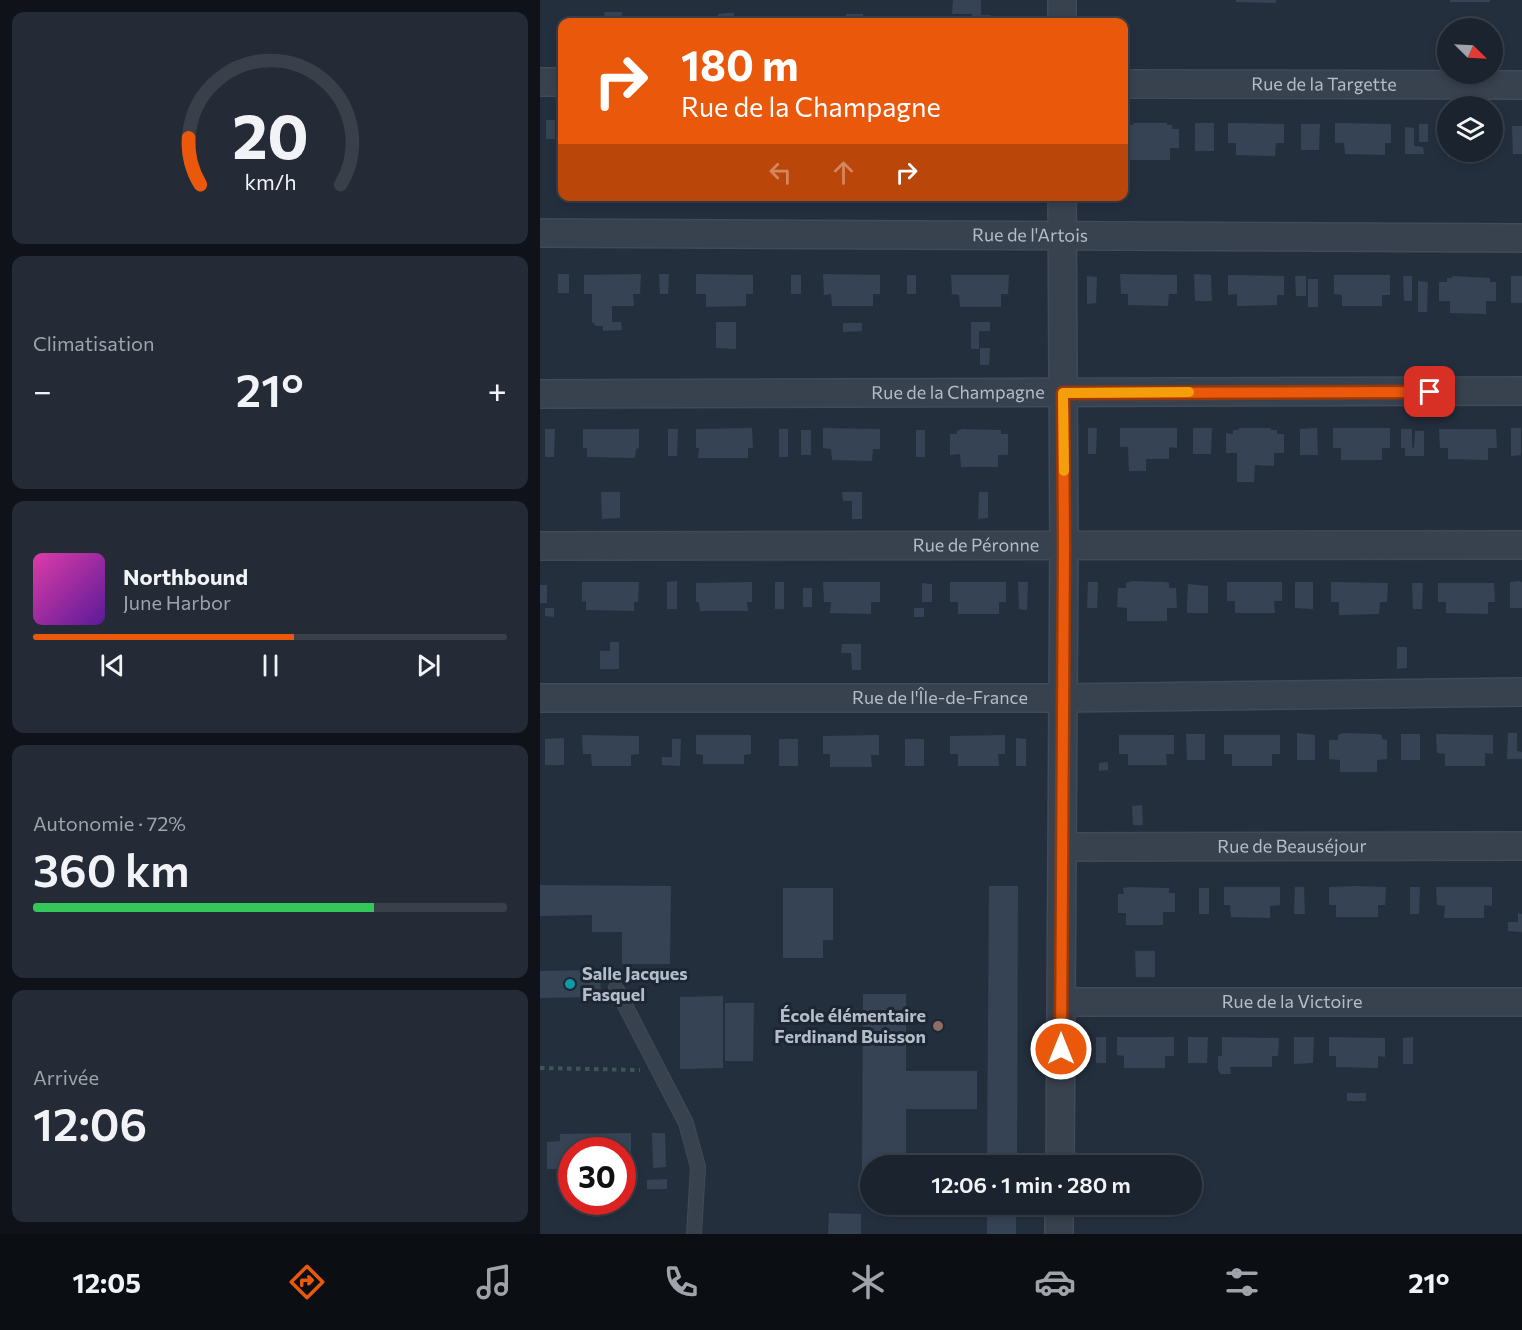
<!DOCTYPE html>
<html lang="fr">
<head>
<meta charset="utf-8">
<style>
	:root { --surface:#1b232e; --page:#242b36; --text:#f1f3f6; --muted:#a0a4aa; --line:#39404a; --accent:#ea580c }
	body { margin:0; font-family:Commissioner,sans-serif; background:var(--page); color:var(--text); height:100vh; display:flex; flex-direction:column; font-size:22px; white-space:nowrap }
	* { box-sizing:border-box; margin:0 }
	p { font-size:20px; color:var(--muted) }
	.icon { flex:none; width:33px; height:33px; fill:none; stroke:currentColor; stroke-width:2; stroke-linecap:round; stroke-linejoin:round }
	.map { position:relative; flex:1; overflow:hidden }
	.sheet { display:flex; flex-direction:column; gap:12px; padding:12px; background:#0f1319; width:540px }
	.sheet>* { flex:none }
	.top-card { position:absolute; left:18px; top:18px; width:570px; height:183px; border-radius:12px; box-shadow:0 3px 9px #0003,0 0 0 2px var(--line); background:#ea580c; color:#fff; overflow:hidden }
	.needle { width:39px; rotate:114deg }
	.controls { position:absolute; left:897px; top:18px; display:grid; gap:12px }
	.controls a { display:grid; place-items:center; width:66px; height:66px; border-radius:50%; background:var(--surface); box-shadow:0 3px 9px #0003,0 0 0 2px var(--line); font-size:30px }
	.speed { position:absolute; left:18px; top:1137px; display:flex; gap:12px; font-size:30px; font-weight:700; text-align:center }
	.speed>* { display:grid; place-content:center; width:78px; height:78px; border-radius:50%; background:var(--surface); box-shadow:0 3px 9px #0003,0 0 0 2px var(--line); line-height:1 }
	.speed .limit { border:9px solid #d22; background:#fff; color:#111 }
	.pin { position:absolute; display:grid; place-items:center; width:51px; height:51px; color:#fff; margin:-26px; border-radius:12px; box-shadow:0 3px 9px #0006 }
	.me { position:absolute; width:66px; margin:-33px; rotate:0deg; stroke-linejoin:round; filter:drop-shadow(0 0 4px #0008) }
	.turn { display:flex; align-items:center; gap:21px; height:126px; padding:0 24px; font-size:27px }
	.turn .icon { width:78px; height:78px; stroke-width:2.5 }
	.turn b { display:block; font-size:42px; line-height:51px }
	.lanes { display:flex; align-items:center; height:57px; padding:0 24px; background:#0003; justify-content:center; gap:30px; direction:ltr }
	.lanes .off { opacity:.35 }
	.big { font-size:45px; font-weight:600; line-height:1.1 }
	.sheet .widget { flex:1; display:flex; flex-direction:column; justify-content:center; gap:9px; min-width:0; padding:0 21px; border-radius:12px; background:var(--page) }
	.sheet .dial { align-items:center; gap:0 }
	.dial svg { height:156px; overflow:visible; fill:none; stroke:var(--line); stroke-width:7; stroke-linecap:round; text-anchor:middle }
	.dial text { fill:var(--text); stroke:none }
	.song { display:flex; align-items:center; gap:18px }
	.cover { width:72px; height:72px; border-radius:9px; background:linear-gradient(135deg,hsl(320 70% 55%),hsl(270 70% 35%)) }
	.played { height:6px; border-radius:3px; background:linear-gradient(90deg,var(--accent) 55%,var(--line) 55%) }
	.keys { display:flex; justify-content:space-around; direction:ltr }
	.heat { display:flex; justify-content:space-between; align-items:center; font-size:33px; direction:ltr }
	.charge { height:9px; border-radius:4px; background:linear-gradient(90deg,#34c759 72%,var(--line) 0) }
	.trip { position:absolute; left:320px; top:1155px; width:342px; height:60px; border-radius:30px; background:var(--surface); box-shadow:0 3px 9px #0003,0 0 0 2px var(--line); font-weight:600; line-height:60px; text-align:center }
	.tabs { display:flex; height:96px; justify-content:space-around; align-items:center; background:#0b0e12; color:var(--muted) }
	.tabs .icon { width:42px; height:42px }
	.tabs .selected { color:var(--accent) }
	.tabs b { font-size:27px; color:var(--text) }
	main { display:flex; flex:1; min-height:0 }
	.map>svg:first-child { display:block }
	.building { fill:#364354 }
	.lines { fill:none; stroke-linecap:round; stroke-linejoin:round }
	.service-casing { stroke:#414a57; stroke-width:16 }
	.minor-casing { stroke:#414a57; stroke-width:30 }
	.path { stroke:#3f5557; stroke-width:4; stroke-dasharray:4.5 4.5; stroke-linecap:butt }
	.service { stroke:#38414e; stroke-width:14 }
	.minor { stroke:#38414e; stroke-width:27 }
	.route-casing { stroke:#983908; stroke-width:15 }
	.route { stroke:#ea580c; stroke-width:10 }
	.slow { stroke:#f59e0b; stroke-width:10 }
	.culture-dot { fill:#0f9aa8; stroke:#1d2633; stroke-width:2 }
	.education-dot { fill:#8d6e63; stroke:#1d2633; stroke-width:2 }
	.labels { text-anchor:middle; stroke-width:6; stroke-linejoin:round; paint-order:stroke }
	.street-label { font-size:18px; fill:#b4bcc9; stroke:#1d2633 }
	.poi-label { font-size:18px; font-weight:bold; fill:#b4bcc9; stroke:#1d2633; text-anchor:start }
</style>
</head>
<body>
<main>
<section class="sheet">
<div class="widget dial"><svg viewBox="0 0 100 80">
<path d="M14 69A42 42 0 1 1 86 69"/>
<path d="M14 69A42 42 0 0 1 8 45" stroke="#ea580c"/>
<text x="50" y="56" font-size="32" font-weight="700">20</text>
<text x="50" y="72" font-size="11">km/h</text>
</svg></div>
<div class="widget"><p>Climatisation</p>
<div class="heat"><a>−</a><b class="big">21°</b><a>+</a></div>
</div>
<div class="widget">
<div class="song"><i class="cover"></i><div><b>Northbound</b><p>June Harbor</p></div></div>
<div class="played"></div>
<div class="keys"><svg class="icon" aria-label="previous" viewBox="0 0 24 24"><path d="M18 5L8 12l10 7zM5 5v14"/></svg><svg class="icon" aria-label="pause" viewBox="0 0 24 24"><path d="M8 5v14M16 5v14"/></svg><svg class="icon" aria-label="next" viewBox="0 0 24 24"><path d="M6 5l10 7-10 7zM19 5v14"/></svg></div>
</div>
<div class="widget"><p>Autonomie · 72%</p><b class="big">360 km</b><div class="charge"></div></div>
<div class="widget"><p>Arrivée</p><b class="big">12:06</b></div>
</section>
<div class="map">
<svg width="982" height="1234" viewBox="0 0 982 1234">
	<rect width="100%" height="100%" fill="#242f3e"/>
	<g class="building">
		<path d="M413 0H441V15H451V22H432V14H412Z"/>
		<path d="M696 0H736V3L696 2Z"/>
		<rect x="910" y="0" width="40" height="2"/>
		<path d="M64 12H82L81 21H65Z"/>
		<path d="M186 13H194V22H177L178 14Z"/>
		<rect x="306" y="14" width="17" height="8"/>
		<rect x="6" y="120" width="9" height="19"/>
		<path d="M593 123H627V125H632V129H639V148H630V160H589V148H584V128L587 129V124L593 125Z"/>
		<rect x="655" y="123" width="19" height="28"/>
		<path d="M688 123 744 124V143H736L735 156 696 155V143H688Z"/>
		<path d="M795 123 851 124V143H845V155L805 154 804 143H795Z"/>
		<path d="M761 124H780L779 150H761Z"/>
		<rect x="879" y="124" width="9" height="18"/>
		<rect x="901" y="124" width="7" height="20"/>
		<rect x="952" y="124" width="6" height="20"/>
		<path d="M972 126H982V154H973Z"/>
		<path d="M865 127 874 128V146L883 147 884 154H865Z"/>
		<rect x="908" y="152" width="41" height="5"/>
		<rect x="303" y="196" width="19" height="6"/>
		<rect x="18" y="274" width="11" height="19"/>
		<path d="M101 274 100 294H93L94 306H72V322H81L82 330 63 331V326H56L52 322V294H44V275Z"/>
		<path d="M119 274H129L128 294H120Z"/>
		<path d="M156 274 213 275V294H206V306L166 307V294H156Z"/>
		<path d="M283 274 340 275V294H333V306H292L291 294 284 295Z"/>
		<path d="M580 274 637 275V294H629L628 306 588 305V294H581Z"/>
		<path d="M654 274 671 275 672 301H655Z"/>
		<rect x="251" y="275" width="10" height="19"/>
		<rect x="367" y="275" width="9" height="19"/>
		<path d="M411 275H469L468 294H461V307H420L419 295 412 294Z"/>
		<path d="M688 275 744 276V295H737V305L697 306V294L688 295Z"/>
		<path d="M794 275H850V295H842V306H802V295L794 294Z"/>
		<path d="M547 276 557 277 556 303 547 304Z"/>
		<path d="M755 276H766V296H756Z"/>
		<path d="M863 276H872V301H864Z"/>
		<path d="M912 276 950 278V282H956V301H946V314L910 313V301H899V282H907V278H912Z"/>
		<rect x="971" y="276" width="11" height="27"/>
		<rect x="768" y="279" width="10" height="28"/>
		<path d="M878 281 888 282 887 312H878Z"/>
		<path d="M176 322H196V349L176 348Z"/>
		<path d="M431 322H450V331H439V349H431Z"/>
		<path d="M303 323H322V331L303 332Z"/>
		<path d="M440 348H450L449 365H440Z"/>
		<path d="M212 428 213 448H208V458H158L159 448H156V429Z"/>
		<path d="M283 428 340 429V449H333L332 461 292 460 291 449 283 448Z"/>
		<path d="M548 428H557L556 454H548Z"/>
		<path d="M580 428H637V448L629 447V459H606V471H589L588 447H580Z"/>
		<path d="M653 428H672L671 454H653Z"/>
		<path d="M699 428H731V430H737V434H744V453H734V466L715 465 714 482H697V453H686V433L693 434V430H698Z"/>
		<path d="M777 428 778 455H760V429Z"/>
		<path d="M793 428H850V448H842V460H801V448H793Z"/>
		<path d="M971 428H981V455L971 456Z"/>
		<path d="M5 429H15L14 457H5Z"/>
		<path d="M43 429H99V448L96 449 95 458 47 457V448H43Z"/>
		<path d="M128 429H138L137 456H128Z"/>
		<rect x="239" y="429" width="9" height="28"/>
		<path d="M422 429 461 430V434H468V455H458V467H421L420 454 410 455V434H417V431Z"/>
		<path d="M861 429H872V447L874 448 875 431H884V456H865V448H861Z"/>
		<path d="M899 429H956L957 448H948V460L908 459V448H900Z"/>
		<rect x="261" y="430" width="10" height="25"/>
		<rect x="376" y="430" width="9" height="27"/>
		<path d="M61 492H80V518L62 519Z"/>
		<path d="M302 492H322V519H312V501H303Z"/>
		<path d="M439 492H448V518L438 519Z"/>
		<path d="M137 581V609H127V582Z"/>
		<path d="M592 581 624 582 629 583V588H636L637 608H627V621H587V608L577 607 578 588H586V583Z"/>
		<path d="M979 581 982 582V608H970V582Z"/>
		<path d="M42 582H99L98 602H94V611L46 610V601L42 602Z"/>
		<path d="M212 582V602H207L208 611H160L159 602H156V583Z"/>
		<rect x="235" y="582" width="9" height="27"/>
		<path d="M283 582H340V602H331V614L290 613 291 602H284Z"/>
		<path d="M410 582H466V602H459V614H418V602H410Z"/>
		<path d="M478 582H488L487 610 479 609Z"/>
		<path d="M548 582H558L557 608H547Z"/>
		<path d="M687 582H742V601H734L735 613H695V601H687Z"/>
		<path d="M755 582H773V609L755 608Z"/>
		<path d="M791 582 848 583 847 602H840L839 614 799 615V602H791Z"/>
		<path d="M382 583 392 584V602H382Z"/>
		<path d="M872 583H883L882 609H873Z"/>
		<path d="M898 583H954L955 602H948V614L906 613V602H898Z"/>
		<path d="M648 584 668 586V613H647V604H657H647Z"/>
		<rect x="0" y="585" width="7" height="18"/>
		<rect x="263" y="588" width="9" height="19"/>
		<path d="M5 608H14V617L5 616Z"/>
		<rect x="374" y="608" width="10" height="9"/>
		<path d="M70 642H79V669H60V651H70Z"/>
		<path d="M302 644H321V670H312L311 653H301Z"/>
		<path d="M857 647H867V668L857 669Z"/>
		<path d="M757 733 775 735V760H757Z"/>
		<path d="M803 733 836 734 842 735V739L847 740V759L837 760V772H800V760L789 759V740H798V735Z"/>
		<path d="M968 733H977V751L982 752V759H967Z"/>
		<path d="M646 734H665V760H647Z"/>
		<rect x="861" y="734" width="19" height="26"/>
		<path d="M896 734 953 735V754L945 753V766H905V754L897 753Z"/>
		<path d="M42 735 99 736V754L91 755V766H52L51 754H43Z"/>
		<path d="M156 735H211V754L204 755V764H163V755L156 754Z"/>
		<path d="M339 735V755H331L332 767H290V754H283V736Z"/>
		<path d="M465 735V754H458L459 766H418V754H410V736Z"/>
		<path d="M579 735H634V754H626L627 765H588V754H579Z"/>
		<path d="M684 735H740V754H732V766H692V754H684Z"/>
		<path d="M24 738V765H5V739Z"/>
		<path d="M476 738 486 739V766H476Z"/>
		<path d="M132 739H141L140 766 122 765V757H132Z"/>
		<rect x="239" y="739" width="19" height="27"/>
		<rect x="365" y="739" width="19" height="27"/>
		<path d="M568 762V770L559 771V763Z"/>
		<path d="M602 805 603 825H593L592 806Z"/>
		<path d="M0 885 131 886 130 964H82V932H52V915L0 916Z"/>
		<path d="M449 886H478L477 1166H447Z"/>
		<path d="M817 886 846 887 845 905H838V917H796V905H789V887Z"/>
		<path d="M590 887 629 888V893H635V912H623V925H586V913H578V894H584L583 888Z"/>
		<path d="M684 887H740V905L730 906V918L691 917 690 905H684Z"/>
		<path d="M755 887H764L765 914H754Z"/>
		<path d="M870 887H880L879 914H870Z"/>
		<path d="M896 887H952V906L944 905V918H904L905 906 897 905Z"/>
		<path d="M243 888H293V940H283V958H243Z"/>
		<rect x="659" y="888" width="10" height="26"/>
		<path d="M978 913 982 914V932L968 931V922H978Z"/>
		<path d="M595 951H615V977H596Z"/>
		<path d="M60 970 61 997 0 998V971Z"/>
		<path d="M323 994H366V1071H437V1109H366V1166H330V1177H322Z"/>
		<path d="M183 996V1068L140 1069V997Z"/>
		<path d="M185 1003H214L213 1061H185Z"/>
		<rect x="556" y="1037" width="10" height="26"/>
		<path d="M577 1037H634V1056H625V1068H584V1056L577 1055Z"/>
		<path d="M648 1037H668L667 1063H648Z"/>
		<path d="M682 1037 739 1038 738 1056H732V1067H690L691 1074H681L678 1070V1056H682Z"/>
		<path d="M754 1037H774L773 1063 754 1064Z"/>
		<path d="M789 1037 845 1038V1057L838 1056V1068L796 1067V1056H789Z"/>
		<path d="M873 1037V1064H863V1038Z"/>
		<rect x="807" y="1093" width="19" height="8"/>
		<path d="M91 1133V1159L82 1160V1150H32V1169H7V1142L20 1141V1134Z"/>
		<path d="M112 1133H125L126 1167 113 1168Z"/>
		<path d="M127 1179V1189H107V1180Z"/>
		<rect x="447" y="1204" width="29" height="30"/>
		<path d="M289 1213 321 1214V1234H288Z"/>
	</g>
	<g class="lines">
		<g class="service-casing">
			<path id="service" d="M76 988 146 1123 158 1167 154 1234"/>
		</g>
		<g class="minor-casing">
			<g id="minor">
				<path d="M522 22V0"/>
				<path d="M0 82H22"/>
				<path id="s1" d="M584 84 982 85"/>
				<path id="s2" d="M0 233 982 238"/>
				<path id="s3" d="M0 394 982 391"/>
				<path id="s4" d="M0 546 982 545"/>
				<path id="s5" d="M0 698H523L982 692"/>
				<path id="s6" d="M522 847 982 846"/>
				<path id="s7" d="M521 1002H982"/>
				<path d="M520 1166 524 546 522 196"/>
				<path d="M519 1234V1204"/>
			</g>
		</g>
		<path class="path" d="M0 1068 100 1070"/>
		<use href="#service" class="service"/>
		<use href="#minor" class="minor"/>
	</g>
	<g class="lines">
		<g class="route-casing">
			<path id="route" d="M521 1049 524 546 523 393 890 392"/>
		</g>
		<use href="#route" class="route"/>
		<path class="slow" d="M524 471 523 393 649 392"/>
	</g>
	<circle class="culture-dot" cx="30" cy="984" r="6"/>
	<circle class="education-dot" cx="398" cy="1026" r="6"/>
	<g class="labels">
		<g class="street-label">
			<text dy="6" stroke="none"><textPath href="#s1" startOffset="200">Rue de la Targette</textPath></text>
			<text dy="6" stroke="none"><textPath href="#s2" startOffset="490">Rue de l'Artois</textPath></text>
			<text dy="6" stroke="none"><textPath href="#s3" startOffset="418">Rue de la Champagne</textPath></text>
			<text dy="6" stroke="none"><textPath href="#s4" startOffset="436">Rue de Péronne</textPath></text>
			<text dy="6" stroke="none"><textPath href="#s5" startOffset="400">Rue de l'Île-de-France</textPath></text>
			<text dy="6" stroke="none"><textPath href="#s6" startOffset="230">Rue de Beauséjour</textPath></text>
			<text dy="6" stroke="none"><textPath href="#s7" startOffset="231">Rue de la Victoire</textPath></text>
		</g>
		<g class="poi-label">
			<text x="42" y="980">Salle Jacques<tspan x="42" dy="21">Fasquel</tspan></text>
			<text x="386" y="1022" text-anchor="end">École élémentaire<tspan x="386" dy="21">Ferdinand Buisson</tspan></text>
		</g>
	</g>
</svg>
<div class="controls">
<a><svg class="needle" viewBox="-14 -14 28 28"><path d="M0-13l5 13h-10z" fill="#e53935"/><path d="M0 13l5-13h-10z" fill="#a0a4aa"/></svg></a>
<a><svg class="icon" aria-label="layers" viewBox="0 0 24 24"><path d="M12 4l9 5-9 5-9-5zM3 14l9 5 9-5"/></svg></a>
</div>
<div class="speed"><div class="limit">30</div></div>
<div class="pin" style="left:890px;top:392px;background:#d93025"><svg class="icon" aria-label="arrive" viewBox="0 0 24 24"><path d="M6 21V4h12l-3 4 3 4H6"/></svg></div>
<svg class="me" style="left:521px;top:1049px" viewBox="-20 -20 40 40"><circle r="17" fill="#ea580c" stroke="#fff" stroke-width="3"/><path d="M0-11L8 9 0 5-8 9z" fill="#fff"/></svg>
<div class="trip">12:06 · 1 min · 280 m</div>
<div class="top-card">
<div class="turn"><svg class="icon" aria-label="right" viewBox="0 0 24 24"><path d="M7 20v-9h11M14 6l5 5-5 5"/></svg><div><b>180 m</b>Rue de la Champagne</div></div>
<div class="lanes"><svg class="icon off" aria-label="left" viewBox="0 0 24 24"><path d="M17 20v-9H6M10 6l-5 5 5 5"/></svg><svg class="icon off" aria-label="ahead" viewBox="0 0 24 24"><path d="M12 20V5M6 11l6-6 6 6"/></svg><svg class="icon" aria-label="right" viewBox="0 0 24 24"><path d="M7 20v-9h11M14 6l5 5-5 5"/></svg></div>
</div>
</div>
</main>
<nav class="tabs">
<b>12:05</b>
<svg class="icon selected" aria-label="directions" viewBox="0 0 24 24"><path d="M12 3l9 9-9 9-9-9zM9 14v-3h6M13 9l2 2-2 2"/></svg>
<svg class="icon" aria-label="music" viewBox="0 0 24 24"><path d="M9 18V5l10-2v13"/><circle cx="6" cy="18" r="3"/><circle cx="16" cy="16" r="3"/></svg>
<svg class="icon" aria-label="phone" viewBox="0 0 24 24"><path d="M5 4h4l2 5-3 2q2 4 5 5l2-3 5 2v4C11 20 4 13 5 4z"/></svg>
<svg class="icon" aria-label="climate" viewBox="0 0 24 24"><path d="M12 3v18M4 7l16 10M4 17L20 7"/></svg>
<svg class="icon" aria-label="car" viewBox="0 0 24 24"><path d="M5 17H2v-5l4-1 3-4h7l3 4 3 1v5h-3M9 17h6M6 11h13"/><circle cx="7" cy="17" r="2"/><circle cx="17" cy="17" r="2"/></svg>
<svg class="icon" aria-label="filters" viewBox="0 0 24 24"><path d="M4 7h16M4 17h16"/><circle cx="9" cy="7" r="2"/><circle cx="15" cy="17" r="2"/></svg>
<b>21°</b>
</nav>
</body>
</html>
